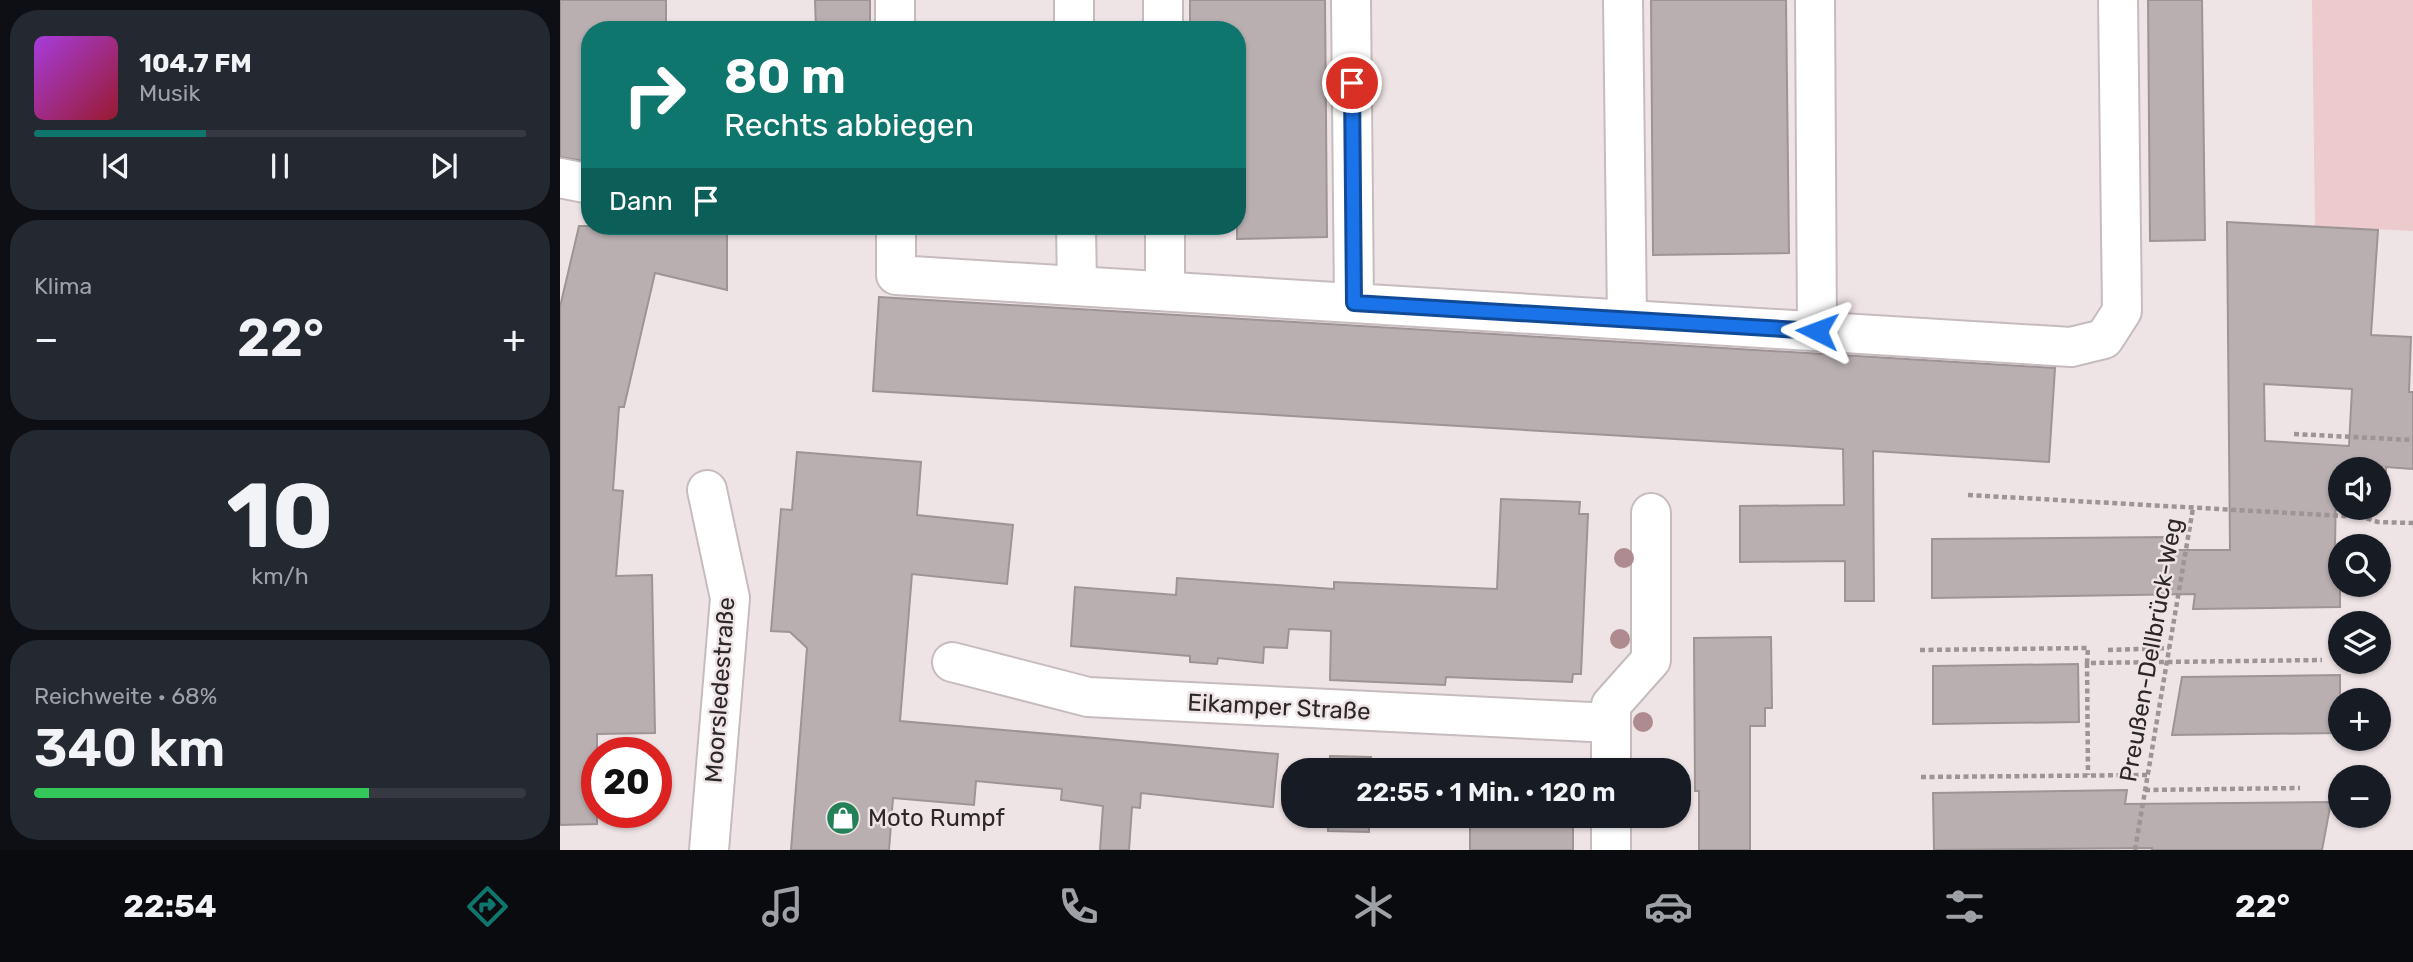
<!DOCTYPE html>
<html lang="de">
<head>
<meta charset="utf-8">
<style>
	:root { --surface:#171b24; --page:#242831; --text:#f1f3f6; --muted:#9ea1a6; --line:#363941; --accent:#0f766e }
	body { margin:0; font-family:Rubik,sans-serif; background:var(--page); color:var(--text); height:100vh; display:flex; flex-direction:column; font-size:26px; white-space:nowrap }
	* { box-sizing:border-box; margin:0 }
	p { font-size:23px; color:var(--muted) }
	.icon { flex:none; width:38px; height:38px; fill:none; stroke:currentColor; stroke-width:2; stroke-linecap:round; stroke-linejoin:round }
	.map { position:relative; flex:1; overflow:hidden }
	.details { display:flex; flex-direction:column; gap:10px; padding:10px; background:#0d0f14; width:560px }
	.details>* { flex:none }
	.guide { position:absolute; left:21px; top:21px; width:665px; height:214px; border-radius:28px; box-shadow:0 2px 5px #0004; background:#0f766e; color:#fff; overflow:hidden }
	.fabs { position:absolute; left:1768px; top:457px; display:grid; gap:14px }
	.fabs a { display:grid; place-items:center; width:63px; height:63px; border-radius:50%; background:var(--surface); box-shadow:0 2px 5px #0004; font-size:35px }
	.speed { position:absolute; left:21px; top:737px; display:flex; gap:14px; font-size:35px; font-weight:700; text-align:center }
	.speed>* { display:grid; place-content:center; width:91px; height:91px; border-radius:50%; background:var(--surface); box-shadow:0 2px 5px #0004; line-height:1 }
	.speed .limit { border:10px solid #d22; background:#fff; color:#111 }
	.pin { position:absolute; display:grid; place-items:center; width:60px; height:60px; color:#fff; margin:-30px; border:4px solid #fff; border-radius:50%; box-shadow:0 2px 7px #0007 }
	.me { position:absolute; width:77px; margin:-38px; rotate:273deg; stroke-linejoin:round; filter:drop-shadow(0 0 5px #0008) }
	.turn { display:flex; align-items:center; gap:24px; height:147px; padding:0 28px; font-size:32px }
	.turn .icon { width:91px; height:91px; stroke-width:2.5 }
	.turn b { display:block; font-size:49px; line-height:60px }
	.then { display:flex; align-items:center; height:66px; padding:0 28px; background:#0003; gap:14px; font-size:26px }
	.big { font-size:52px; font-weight:600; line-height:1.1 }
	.details .widget { flex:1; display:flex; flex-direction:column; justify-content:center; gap:10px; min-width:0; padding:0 24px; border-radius:28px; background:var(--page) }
	.details .dial { align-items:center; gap:0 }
	.dial b { font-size:91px; line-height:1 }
	.song { display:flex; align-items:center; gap:21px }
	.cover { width:84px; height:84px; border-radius:10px; background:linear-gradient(135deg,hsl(280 70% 55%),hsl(350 70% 35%)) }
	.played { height:7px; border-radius:4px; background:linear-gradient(90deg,var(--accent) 35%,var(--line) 35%) }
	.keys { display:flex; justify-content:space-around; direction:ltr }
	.heat { display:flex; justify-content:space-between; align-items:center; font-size:38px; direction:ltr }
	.charge { height:10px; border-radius:5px; background:linear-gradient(90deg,#34c759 68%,var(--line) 0) }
	.trip { position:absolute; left:721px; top:758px; width:410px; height:70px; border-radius:28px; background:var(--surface); box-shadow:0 2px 5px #0004; font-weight:600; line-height:70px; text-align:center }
	.tab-bar { display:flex; height:112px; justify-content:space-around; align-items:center; background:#090b0e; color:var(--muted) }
	.tab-bar .icon { width:49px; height:49px }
	.tab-bar .active { color:var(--accent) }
	.tab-bar b { font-size:32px; color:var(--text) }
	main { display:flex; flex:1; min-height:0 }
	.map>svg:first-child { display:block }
	.green { fill:#eccace }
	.building { fill:#b9afb0; stroke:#9d9495; stroke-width:2; fill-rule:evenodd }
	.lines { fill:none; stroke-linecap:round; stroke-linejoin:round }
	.minor-casing { stroke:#c6bcbe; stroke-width:42 }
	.path { stroke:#9c9495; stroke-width:4.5; stroke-dasharray:5 3.5; stroke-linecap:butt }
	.minor { stroke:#fff; stroke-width:38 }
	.tree { fill:#ae8b91 }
	.route-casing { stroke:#114b97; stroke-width:18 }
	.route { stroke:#1a73e8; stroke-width:12 }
	.labels { text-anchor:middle; stroke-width:5; stroke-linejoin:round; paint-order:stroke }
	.street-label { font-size:24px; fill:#2c2829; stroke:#efe4e5 }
	.poi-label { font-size:24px; fill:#2c2829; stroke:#efe4e5; text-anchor:start }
</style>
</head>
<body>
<main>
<section class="details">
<div class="widget">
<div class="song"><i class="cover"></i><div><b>104.7 FM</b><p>Musik</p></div></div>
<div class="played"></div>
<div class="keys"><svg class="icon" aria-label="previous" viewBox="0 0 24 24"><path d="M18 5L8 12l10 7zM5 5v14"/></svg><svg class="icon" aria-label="pause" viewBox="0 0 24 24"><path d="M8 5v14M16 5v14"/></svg><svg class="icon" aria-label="next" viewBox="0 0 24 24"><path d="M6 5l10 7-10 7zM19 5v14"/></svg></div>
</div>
<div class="widget"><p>Klima</p>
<div class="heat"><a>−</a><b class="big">22°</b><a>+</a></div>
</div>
<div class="widget dial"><b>10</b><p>km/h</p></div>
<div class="widget"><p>Reichweite · 68%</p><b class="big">340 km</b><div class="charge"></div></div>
</section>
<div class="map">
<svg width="1853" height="850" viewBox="0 0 1853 850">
	<rect width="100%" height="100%" fill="#efe4e5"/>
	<path class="green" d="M1752 0H1853V231L1755 226Z"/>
	<g class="building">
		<path d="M0 0H106V30H30V162L0 157Z"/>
		<path d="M255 0H310V30H256Z"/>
		<path d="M630 0H765L767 237 677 239V30H630Z"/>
		<path d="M1091 0H1226L1229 253 1093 255Z"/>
		<path d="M1588 0H1642L1645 240 1590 241Z"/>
		<path d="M1667 222 1818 230 1811 335 1851 337 1849 392H1853V469L1826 467V488H1818V469H1780V485H1776L1775 549H1780V607L1633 609 1635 594 1372 598V539L1610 537 1608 550H1670ZM1704 384 1792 389 1789 446 1705 441Z"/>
		<path d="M19 226H167V290L95 273 64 407H59L53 490 63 491 56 576 92 575 95 733 37 734V824L0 825V307Z"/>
		<path d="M319 297 1495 368 1489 462 1313 451 1314 601H1285V561L1180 562V506L1284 505 1283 449 313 391Z"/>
		<path d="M237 452 361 462 357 515 453 525 447 584 352 574 340 721 718 754 713 807 581 793 580 808 572 807 569 850H540L543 806 501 800 502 789 416 781 414 805 333 798 329 850H231L247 648 230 632 211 631 221 509 232 510Z"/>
		<path d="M941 499 1020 502 1019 514H1028L1021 674H1013L1012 682 886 677 885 685 770 680 771 631 729 629 727 648 704 647 703 663 658 658 657 664 630 662V656L511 646 515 587 616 595 617 578 774 589V582L937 589Z"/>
		<path d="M1211 637 1212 708H1205V726H1190V850H1139V791H1135L1134 638Z"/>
		<path d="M1518 664 1519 722 1373 724V666Z"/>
		<path d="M1780 675V733L1612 735 1622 677Z"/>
		<path d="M770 756 811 757 810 770H769Z"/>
		<rect x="910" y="761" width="103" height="9"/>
		<path d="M1567 790 1565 804 1771 802 1762 850H1592V848L1374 850 1373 793Z"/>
		<path d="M768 816H809V832L768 831Z"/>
		<rect x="910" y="816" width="103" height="34"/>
	</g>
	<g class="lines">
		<g class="minor-casing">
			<g id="minor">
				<path d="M335 0V30"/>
				<path d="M514 0V30"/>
				<path d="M603 0V30"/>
				<path d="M791 0 794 303"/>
				<path d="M1063 0 1067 319"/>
				<path d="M1255 0 1257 331"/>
				<path d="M0 178 30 184"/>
				<path d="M336 226V275L1511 347 1544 339 1562 311 1558 0"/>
				<path d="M516 226 517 286"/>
				<path d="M605 226V291"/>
				<path d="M147 490 170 598 149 850"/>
				<path d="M392 662 528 697 1051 723"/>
				<path d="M1051 770V705L1091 660V513"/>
				<path d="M1051 850V816"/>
			</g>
		</g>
		<g class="path">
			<path d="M1734 434 1853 440"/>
			<path d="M1408 495 1802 517 1818 522 1853 523"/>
			<path d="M1360 650 1528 648 1527 663 1762 660"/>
			<path d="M1548 650 1609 648"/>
			<path d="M1527 663 1528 775"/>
			<path d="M1361 777 1588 775"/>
			<path d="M1585 790 1740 788"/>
			<path d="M1575 850 1633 508"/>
		</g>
		<use href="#minor" class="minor"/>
	</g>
	<g class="tree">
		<circle cx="1064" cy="558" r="10"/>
		<circle cx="1060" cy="639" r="10"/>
		<circle cx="1083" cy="722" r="10"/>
	</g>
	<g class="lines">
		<g class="route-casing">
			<path id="route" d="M792 83 794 303 1257 331"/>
		</g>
		<use href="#route" class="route"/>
	</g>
	<defs>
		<g id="shop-disc" transform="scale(1.75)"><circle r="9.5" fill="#238158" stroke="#efe4e5"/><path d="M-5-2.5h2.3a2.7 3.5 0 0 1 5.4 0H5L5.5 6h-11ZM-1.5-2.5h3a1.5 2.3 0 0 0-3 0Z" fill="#fff"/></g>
	</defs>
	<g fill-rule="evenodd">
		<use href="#shop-disc" x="283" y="818"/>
	</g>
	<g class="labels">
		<g class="street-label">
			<text transform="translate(1591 650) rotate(-80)" y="8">Preußen-Dellbrück-Weg</text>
			<text transform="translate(160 690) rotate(-86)" y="8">Moorsledestraße</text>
			<text transform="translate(719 707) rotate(3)" y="8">Eikamper Straße</text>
		</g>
		<g class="poi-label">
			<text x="308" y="826">Moto Rumpf</text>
		</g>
	</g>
</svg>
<div class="fabs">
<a><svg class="icon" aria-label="sound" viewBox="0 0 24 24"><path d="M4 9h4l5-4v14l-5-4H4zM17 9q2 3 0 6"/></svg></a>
<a><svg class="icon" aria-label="search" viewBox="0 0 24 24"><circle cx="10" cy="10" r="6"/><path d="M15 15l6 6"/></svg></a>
<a><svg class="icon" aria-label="layers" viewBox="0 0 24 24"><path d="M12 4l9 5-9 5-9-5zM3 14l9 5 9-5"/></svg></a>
<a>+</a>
<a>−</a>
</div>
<div class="speed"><div class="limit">20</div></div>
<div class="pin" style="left:792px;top:83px;background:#d93025"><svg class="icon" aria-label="arrive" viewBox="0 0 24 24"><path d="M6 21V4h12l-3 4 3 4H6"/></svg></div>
<svg class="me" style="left:1257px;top:331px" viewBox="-20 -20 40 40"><path d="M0-17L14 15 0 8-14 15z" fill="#1a73e8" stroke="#fff" stroke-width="4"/></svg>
<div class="trip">22:55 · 1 Min. · 120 m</div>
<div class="guide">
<div class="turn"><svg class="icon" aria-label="right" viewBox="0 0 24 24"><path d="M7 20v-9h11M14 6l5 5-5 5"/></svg><div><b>80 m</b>Rechts abbiegen</div></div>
<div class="then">Dann<svg class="icon" aria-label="arrive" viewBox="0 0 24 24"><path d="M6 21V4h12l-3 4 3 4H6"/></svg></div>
</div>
</div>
</main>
<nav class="tab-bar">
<b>22:54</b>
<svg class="icon active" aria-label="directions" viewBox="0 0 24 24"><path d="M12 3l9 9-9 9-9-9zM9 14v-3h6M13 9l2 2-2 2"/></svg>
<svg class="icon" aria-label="music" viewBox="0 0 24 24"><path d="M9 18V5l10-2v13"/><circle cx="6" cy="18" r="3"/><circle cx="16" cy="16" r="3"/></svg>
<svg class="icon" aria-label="phone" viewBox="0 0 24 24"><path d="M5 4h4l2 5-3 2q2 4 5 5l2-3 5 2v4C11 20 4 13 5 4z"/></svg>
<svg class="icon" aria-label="climate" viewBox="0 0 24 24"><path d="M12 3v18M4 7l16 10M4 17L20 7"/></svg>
<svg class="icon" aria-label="car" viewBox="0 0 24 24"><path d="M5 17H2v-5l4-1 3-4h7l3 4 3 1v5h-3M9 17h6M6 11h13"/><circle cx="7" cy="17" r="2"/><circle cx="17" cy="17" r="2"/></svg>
<svg class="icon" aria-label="filters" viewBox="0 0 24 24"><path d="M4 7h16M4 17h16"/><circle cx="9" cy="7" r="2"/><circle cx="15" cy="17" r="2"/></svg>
<b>22°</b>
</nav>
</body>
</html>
